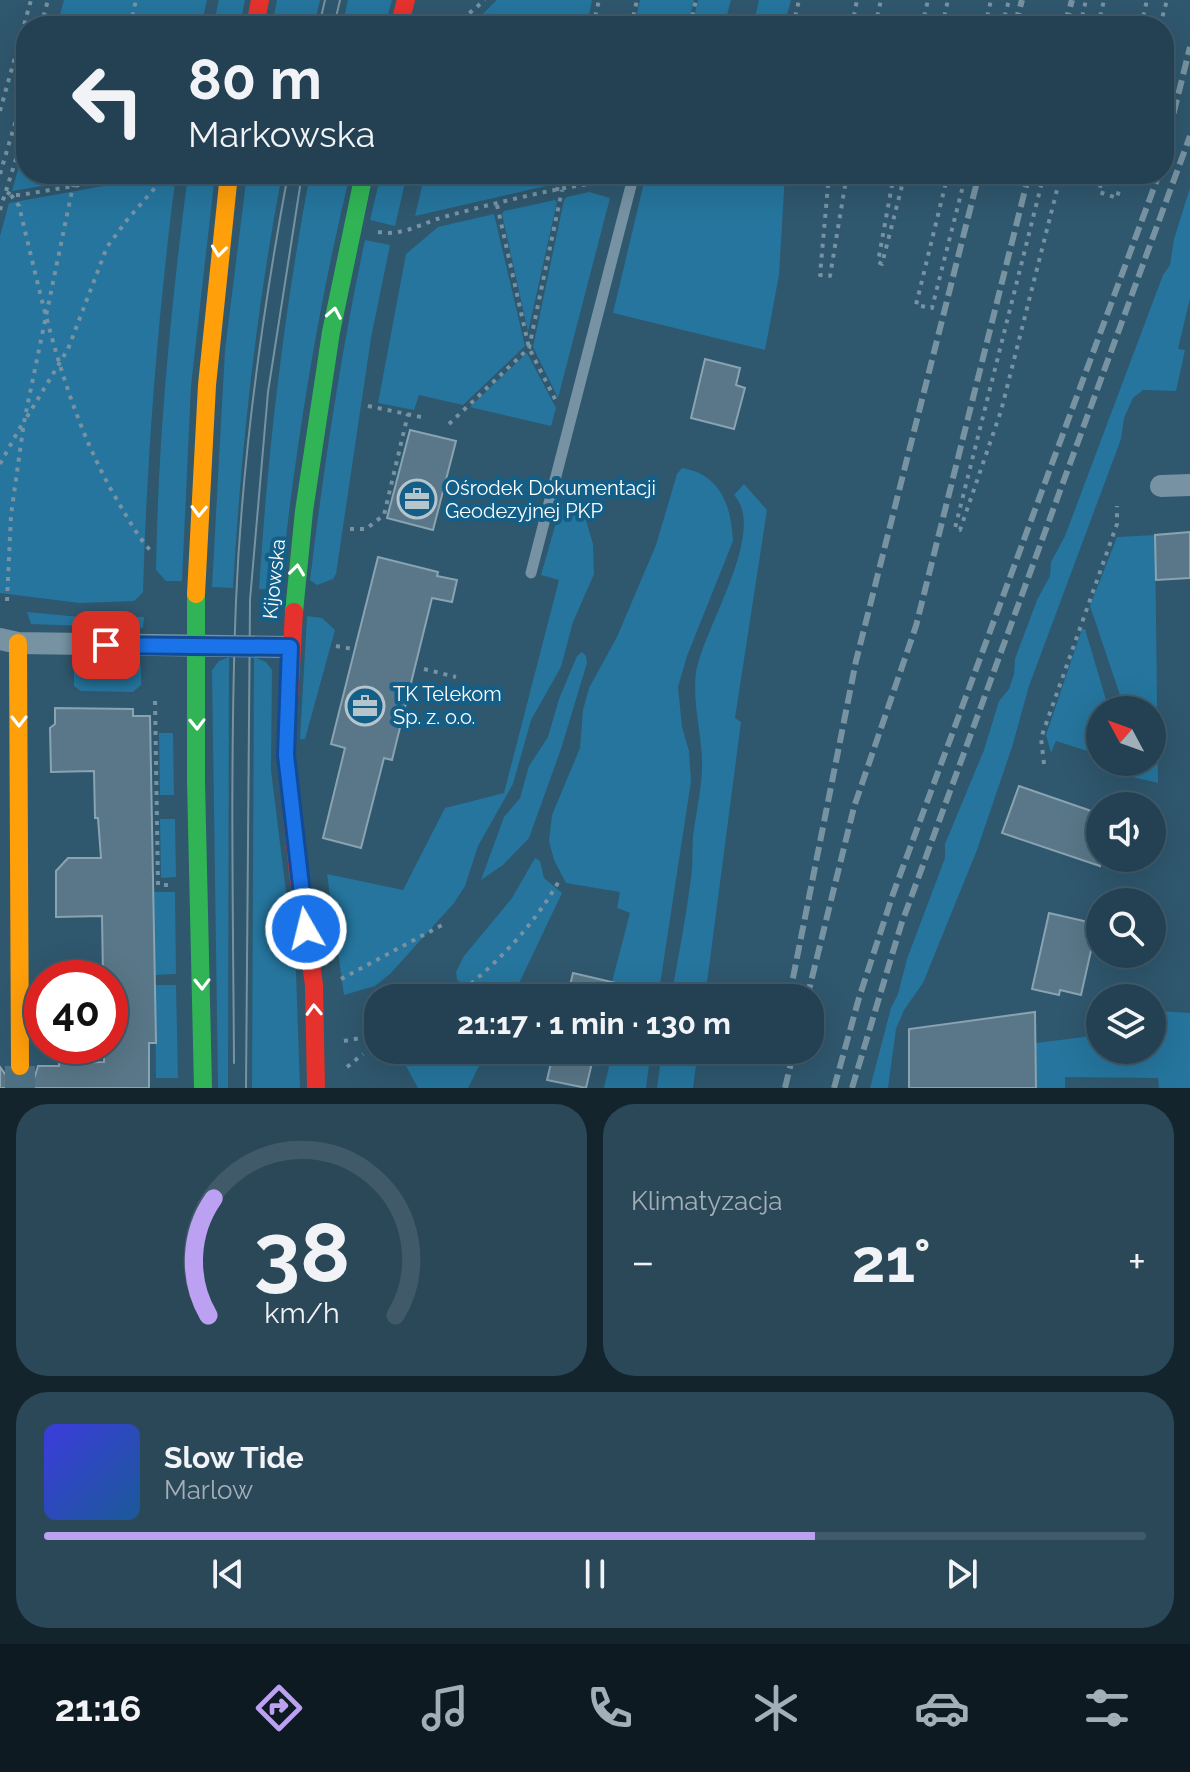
<!DOCTYPE html>
<html lang="pl">
<head>
<meta charset="utf-8">
<style>
	:root { --surface:#234152; --page:#2b4859; --text:#f1f3f6; --muted:#a3afb8; --line:#405a69; --accent:#bca0f2 }
	body { margin:0; font-family:Raleway,sans-serif; background:var(--page); color:var(--text); height:100vh; display:flex; flex-direction:column; font-size:30px; white-space:nowrap }
	* { box-sizing:border-box; margin:0 }
	p { font-size:26px; color:var(--muted) }
	.icon { flex:none; width:44px; height:44px; fill:none; stroke:currentColor; stroke-width:2; stroke-linecap:round; stroke-linejoin:round }
	.map { position:relative; height:1088px; overflow:hidden }
	.side { display:flex; flex-direction:column; gap:16px; padding:16px; background:#13242d; flex:1 }
	.side>* { flex:none }
	.banner { position:absolute; left:16px; top:16px; width:1158px; height:168px; border-radius:32px; box-shadow:0 8px 32px #0002,0 0 0 2px var(--line); background:#234152; color:var(--text); overflow:hidden }
	.needle { width:52px; rotate:311deg }
	.buttons { position:absolute; left:1086px; top:696px; display:grid; gap:16px }
	.buttons a { display:grid; place-items:center; width:80px; height:80px; border-radius:50%; background:var(--surface); box-shadow:0 8px 32px #0002,0 0 0 2px var(--line); font-size:40px }
	.speed { position:absolute; left:24px; top:960px; display:flex; gap:16px; font-size:40px; font-weight:700; text-align:center }
	.speed>* { display:grid; place-content:center; width:104px; height:104px; border-radius:50%; background:var(--surface); box-shadow:0 8px 32px #0002,0 0 0 2px var(--line); line-height:1 }
	.speed .limit { border:12px solid #d22; background:#fff; color:#111 }
	.pin { position:absolute; display:grid; place-items:center; width:68px; height:68px; color:#fff; margin:-34px; border-radius:16px; box-shadow:0 4px 12px #0006 }
	.me { position:absolute; width:88px; margin:-44px; rotate:352deg; stroke-linejoin:round; filter:drop-shadow(0 0 6px #0008) }
	.turn { display:flex; align-items:center; gap:28px; height:168px; padding:0 40px; font-size:36px }
	.turn .icon { width:104px; height:104px; stroke-width:2.5 }
	.turn b { display:block; font-size:56px; line-height:68px }
	.big { font-size:60px; font-weight:700; line-height:1.1 }
	.side .widget { flex:1; display:flex; flex-direction:column; justify-content:center; gap:12px; min-width:0; padding:0 28px; border-radius:32px; background:var(--page) }
	.side .dial { align-items:center; gap:0 }
	.dial svg { height:208px; overflow:visible; fill:none; stroke:var(--line); stroke-width:7; stroke-linecap:round; text-anchor:middle }
	.dial text { fill:var(--text); stroke:none }
	.song { display:flex; align-items:center; gap:24px }
	.cover { width:96px; height:96px; border-radius:12px; background:linear-gradient(135deg,hsl(240 70% 55%),hsl(210 70% 35%)) }
	.played { height:8px; border-radius:4px; background:linear-gradient(90deg,var(--accent) 70%,var(--line) 70%) }
	.keys { display:flex; justify-content:space-around; direction:ltr }
	.heat { display:flex; justify-content:space-between; align-items:center; font-size:44px; direction:ltr }
	.side .tiles { flex:1; display:grid; gap:16px; grid-template-columns:1fr 1fr }
	.widget:last-child { grid-column:span 2 }
	.trip { position:absolute; left:364px; top:984px; width:460px; height:80px; border-radius:32px; background:var(--surface); box-shadow:0 8px 32px #0002,0 0 0 2px var(--line); font-weight:700; line-height:80px; text-align:center }
	.dock { display:flex; height:128px; justify-content:space-around; align-items:center; background:#0e1a21; color:var(--muted) }
	.dock .icon { width:56px; height:56px }
	.dock .current { color:var(--accent) }
	.dock b { font-size:36px; color:var(--text) }
	.map>svg:first-child { display:block }
	.green { fill:#25759e }
	.building { fill:#597788; stroke:#89a3b1; stroke-width:2 }
	.lines { fill:none; stroke-linecap:round; stroke-linejoin:round }
	.secondary-tunnel { stroke:#4e7083; stroke-width:30; stroke-dasharray:30 15; stroke-linecap:butt }
	.path { stroke:#7692a3; stroke-width:4; stroke-dasharray:4 6; stroke-linecap:butt }
	.lane { stroke:#7692a3; stroke-width:11 }
	.street { stroke:#7692a3; stroke-width:22 }
	.fast { stroke:#30b455; stroke-width:18 }
	.slow { stroke:#ff9f0a; stroke-width:18 }
	.jam { stroke:#e5322d; stroke-width:18 }
	.tram { stroke:#7793a2; stroke-width:2 }
	.rail { stroke:#7793a2; stroke-width:6; stroke-dasharray:14 6; stroke-linecap:butt }
	.oneway { stroke:#fff }
	.route-casing { stroke:#114b97; stroke-width:20 }
	.route { stroke:#1a73e8; stroke-width:14 }
	.labels { text-anchor:middle; stroke-width:8; stroke-linejoin:round; paint-order:stroke }
	.poi-label { font-size:20px; fill:#fff; stroke:#145f88; text-anchor:start }
	.street-label { font-size:20px; fill:#fff; stroke:#145f88 }
</style>
</head>
<body>
<div class="map">
<svg width="1190" height="1088" viewBox="0 0 1190 1088">
	<rect width="100%" height="100%" fill="#2f576d"/>
	<g class="green">
		<path d="M64 0H207L201 26H57Z"/>
		<path d="M219 0H245L240 26H213Z"/>
		<path d="M277 0H320L314 26H272Z"/>
		<path d="M348 0H392L385 26H342Z"/>
		<path d="M497 0H592L587 26H470Z"/>
		<path d="M640 0H694L688 26H634Z"/>
		<path d="M698 0H731L724 26H692Z"/>
		<path d="M759 0H791L784 26H753Z"/>
		<path d="M26 141V174H115L12 191Z"/>
		<path d="M170 174H176C158 313 147 452 143 592L134 601 79 603 0 593V236L9 203Z"/>
		<path d="M188 174H215L191 386 182 581H166L156 570C158 437 171 306 188 174Z"/>
		<path d="M247 174H282C256 311 241 449 233 588L212 587 225 350Z"/>
		<path d="M310 174H350C317 311 295 450 280 590L259 589C268 449 284 312 310 174Z"/>
		<path d="M381 174H407L395 226 370 220Z"/>
		<path d="M425 174H554L550 185 415 216Z"/>
		<path d="M646 174H785L779 275 765 350 613 313Z"/>
		<path d="M1190 188V298L1178 349 1185 350 1176 391 1143 390 1133 398 1124 418 1121 439 1029 686 1012 747 977 850 923 983 904 1010 896 1029 888 1088H870L891 1008 898 994 907 959 945 858V844L984 750 999 701 1009 689 1014 674 1015 659 1037 600 1050 576 1051 562 1065 536 1163 275 1170 265 1174 239Z"/>
		<path d="M589 192 610 198 558 398 533 347 564 200 567 197Z"/>
		<path d="M555 200 557 202 528 332 502 214 504 211Z"/>
		<path d="M494 214 525 346 463 405 419 395 414 410 378 403 406 254 438 227Z"/>
		<path d="M365 240 390 245 371 338 336 574 333 579 317 585 310 580C324 466 341 352 365 240Z"/>
		<path d="M527 353 556 408 551 426 470 407Z"/>
		<path d="M682 468C721 475 731 505 733 541L687 656 678 687 682 727 689 751 691 781 658 998H627L629 986 612 982 630 913 617 908 620 892 566 883 554 860 549 841 552 815 580 748 583 710 589 688 617 637 656 545 677 474Z"/>
		<path d="M744 484 767 510 735 718 741 722 705 998H671C678 958 686 918 691 878 693 864 692 850 693 836 696 814 701 792 702 769 703 737 692 705 696 672 703 629 768 531 734 495Z"/>
		<path d="M561 505 574 509 586 520 593 544 594 574 573 622 561 667 531 720 513 784 478 846 465 886 454 903 390 974 375 986 344 995 327 874 403 890 445 808 504 793 559 580 541 575Z"/>
		<path d="M1155 535 1158 783 1128 776 1133 762H1152V710H1125L1090 606 1117 537Z"/>
		<path d="M27 612 80 617H144L143 628 31 624Z"/>
		<path d="M307 616 322 618 335 630 305 739H300Z"/>
		<path d="M1082 629H1085L1109 710H1100V755L1056 741 1051 753 1046 735Z"/>
		<path d="M582 652 586 656 587 663 561 749 529 838 503 865 481 880 504 817 520 798 529 766 548 737 559 699 577 656Z"/>
		<path d="M229 657 228 1088H218L212 670 219 661Z"/>
		<path d="M254 657 266 662 272 670 271 770 296 973 300 1088H252Z"/>
		<path d="M74 665 141 666V685L133 692 81 691 74 686Z"/>
		<path d="M159 733H173L174 795H160Z"/>
		<path d="M160 819H175L176 877 161 878Z"/>
		<path d="M535 858 540 861 544 878 562 893 512 998H482L457 980 456 972 464 956 512 898Z"/>
		<path d="M146 892H175L176 974 155 975 154 917Z"/>
		<path d="M155 985H176L178 1078H156Z"/>
		<path d="M1160 1011 1190 1013V1088H1159L1158 1078 1065 1077V1088H1036V1043L1100 1035V1050H1152V1029L1159 1028Z"/>
		<path d="M409 1050H487L468 1088H418L406 1066Z"/>
		<path d="M613 1050H651L646 1088H604Z"/>
		<path d="M662 1050H698L693 1088H657Z"/>
	</g>
	<g class="building">
		<path d="M705 359 740 368 736 385 745 388 734 429 691 418Z"/>
		<path d="M410 430 456 441 433 530 387 518Z"/>
		<path d="M1190 532V578L1156 580 1155 535Z"/>
		<path d="M378 557 438 572 437 576 457 580 452 602 432 598 392 760 384 758 361 848 323 838 345 748 331 744Z"/>
		<path d="M55 708 133 709V716H150L156 1043H149V1088H0V1067L10 1081 21 1084 30 1081 35 1076 38 1066H59V1063L104 1062V1046H110V978H103L102 916 56 917V871L68 858H101L98 818H95L94 771 51 772 50 728 55 724Z"/>
		<path d="M1019 786 1100 814V866L1002 833Z"/>
		<path d="M1049 913 1097 924 1081 995 1060 990 1059 995 1032 989Z"/>
		<path d="M573 973 646 990 645 998H567Z"/>
		<path d="M1035 1012 1036 1088H909V1029Z"/>
		<path d="M554 1050H595L586 1088 547 1080Z"/>
	</g>
	<g class="lines">
		<path class="secondary-tunnel" d="M20 1088V1066"/>
		<g class="path">
			<path d="M594 22 614 26"/>
			<path d="M41 26 48 0"/>
			<path d="M130 26 136 0"/>
			<path d="M454 26 485 0"/>
			<path d="M593 26 599 0"/>
			<path d="M631 26 637 0"/>
			<path d="M690 26 696 0"/>
			<path d="M793 26 799 0"/>
			<path d="M852 26 857 0"/>
			<path d="M875 26 881 0"/>
			<path d="M922 26 928 0"/>
			<path d="M942 26 948 0"/>
			<path d="M985 26 991 0"/>
			<path d="M1002 26 1009 0"/>
			<path d="M1080 26 1086 0"/>
			<path d="M1098 26 1104 0"/>
			<path d="M1141 26 1147 0"/>
			<path d="M1160 26 1167 0"/>
			<path d="M0 111 31 0"/>
			<path d="M16 120 26 82"/>
			<path d="M0 174 16 120 26 123"/>
			<path d="M829 174 820 275 830 276 847 174"/>
			<path d="M894 174 878 262 882 264 905 174"/>
			<path d="M948 174 916 305 932 308 966 174"/>
			<path d="M1044 174 955 528 960 530 1001 411 1061 174"/>
			<path d="M1103 174 1099 192 1117 198 1123 174"/>
			<path d="M557 191 560 174"/>
			<path d="M7 192 11 195H20L146 174"/>
			<path d="M11 195 19 206C43 304 63 404 113 493 125 513 135 533 150 550"/>
			<path d="M497 205 529 348 556 401"/>
			<path d="M0 210 26 127"/>
			<path d="M378 232C400 236 417 226 437 219 467 210 590 178 614 183"/>
			<path d="M368 406 421 417"/>
			<path d="M27 417 68 349 107 247 127 220 167 174"/>
			<path d="M449 424 529 348 562 190"/>
			<path d="M0 464 22 424"/>
			<path d="M350 529H366L384 515 408 414"/>
			<path d="M7 601 11 515 24 422 73 186 78 174"/>
			<path d="M336 646 353 649"/>
			<path d="M424 669 456 677"/>
			<path d="M155 701 158 885H173"/>
			<path d="M1044 764 1041 738 1117 524V506"/>
			<path d="M341 979 444 924"/>
			<path d="M463 990C501 960 535 923 559 881"/>
			<path d="M445 998 452 981"/>
			<path d="M344 1041 378 1035"/>
			<path d="M347 1067 363 1054"/>
		</g>
		<path class="lane" d="M531 573 634 174"/>
		<g class="street">
			<path d="M1161 486 1190 485"/>
			<path d="M0 639 18 643 290 647"/>
		</g>
		<g class="fast">
			<path d="M196 594V781L203 1088"/>
			<path d="M294 612 304 511 331 332 364 174"/>
		</g>
		<g class="slow">
			<path d="M196 594 207 385 229 174"/>
			<path d="M18 643 20 1066"/>
		</g>
		<g class="jam">
			<path d="M255 26 260 0"/>
			<path d="M399 26 406 0"/>
			<path d="M294 612 286 755 298 873 314 985 316 1088"/>
		</g>
		<g class="tram">
			<path d="M319 26 325 0"/>
			<path d="M334 26 340 0"/>
			<path d="M234 1063C233 909 230 755 236 601 242 459 262 314 288 174"/>
			<path d="M246 1088 250 600 268 392 302 174"/>
		</g>
		<g class="rail">
			<path d="M1015 26 1022 0"/>
			<path d="M1065 26 1072 0"/>
			<path d="M1164 152 1190 47"/>
			<path d="M789 998 856 661 979 174"/>
			<path d="M807 998 854 807 916 626 1029 174"/>
			<path d="M785 1088 794 1050"/>
			<path d="M834 1088 859 998 893 894 1159 174"/>
			<path d="M852 1088 901 925 1190 136"/>
		</g>
	</g>
	<defs><path id="oneway-chevron" d="M-2-3.5L2.5 0L-2 3.5" fill="none" stroke-width="1.6" stroke-linecap="round" stroke-linejoin="round" transform="scale(2)"/></defs>
	<g class="oneway">
		<use href="#oneway-chevron" transform="translate(219 251) rotate(97)"/>
		<use href="#oneway-chevron" transform="translate(334 313) rotate(-80)"/>
		<use href="#oneway-chevron" transform="translate(199 511) rotate(92)"/>
		<use href="#oneway-chevron" transform="translate(297 570) rotate(-83)"/>
		<use href="#oneway-chevron" transform="translate(19 721) rotate(90)"/>
		<use href="#oneway-chevron" transform="translate(197 724) rotate(89)"/>
		<use href="#oneway-chevron" transform="translate(202 984) rotate(89)"/>
		<use href="#oneway-chevron" transform="translate(314 1010) rotate(-92)"/>
	</g>
	<g class="lines">
		<g class="route-casing">
			<path id="route" d="M106 645 290 647 286 755 306 929"/>
		</g>
		<use href="#route" class="route"/>
	</g>
	<defs>
		<g id="office-ring" transform="scale(2)"><circle r="9.5" fill="#145f88" stroke="#b6c4cc" stroke-width="1.5"/><path d="M-6-3h4V-5.5h4V-3h4V5H-6ZM-1-4.5V-3h2v-1.5ZM-6 0V1H6V0Z" fill="#b6c4cc"/></g>
	</defs>
	<g fill-rule="evenodd">
		<use href="#office-ring" x="417" y="499"/>
		<use href="#office-ring" x="365" y="706"/>
	</g>
	<g class="labels">
		<g class="poi-label">
			<text x="445" y="495">Ośrodek Dokumentacji<tspan x="445" dy="23">Geodezyjnej PKP</tspan></text>
			<text x="393" y="701">TK Telekom<tspan x="393" dy="23">Sp. z. o.o.</tspan></text>
		</g>
		<g class="street-label">
			<text transform="translate(274 579) rotate(-84)" y="7">Kijowska</text>
		</g>
	</g>
</svg>
<div class="buttons">
<a><svg class="needle" viewBox="-14 -14 28 28"><path d="M0-13l5 13h-10z" fill="#e53935"/><path d="M0 13l5-13h-10z" fill="#a3afb8"/></svg></a>
<a><svg class="icon" aria-label="sound" viewBox="0 0 24 24"><path d="M4 9h4l5-4v14l-5-4H4zM17 9q2 3 0 6"/></svg></a>
<a><svg class="icon" aria-label="search" viewBox="0 0 24 24"><circle cx="10" cy="10" r="6"/><path d="M15 15l6 6"/></svg></a>
<a><svg class="icon" aria-label="layers" viewBox="0 0 24 24"><path d="M12 4l9 5-9 5-9-5zM3 14l9 5 9-5"/></svg></a>
</div>
<div class="speed"><div class="limit">40</div></div>
<div class="pin" style="left:106px;top:645px;background:#d93025"><svg class="icon" aria-label="arrive" viewBox="0 0 24 24"><path d="M6 21V4h12l-3 4 3 4H6"/></svg></div>
<svg class="me" style="left:306px;top:929px" viewBox="-20 -20 40 40"><circle r="17" fill="#1a73e8" stroke="#fff" stroke-width="3"/><path d="M0-11L8 9 0 5-8 9z" fill="#fff"/></svg>
<div class="trip">21:17 · 1 min · 130 m</div>
<div class="banner">
<div class="turn"><svg class="icon" aria-label="left" viewBox="0 0 24 24"><path d="M17 20v-9H6M10 6l-5 5 5 5"/></svg><div><b>80 m</b>Markowska</div></div>
</div>
</div>
<section class="side">
<div class="tiles">
<div class="widget dial"><svg viewBox="0 0 100 80">
<path d="M14 69A42 42 0 1 1 86 69"/>
<path d="M14 69A42 42 0 0 1 16 24" stroke="#bca0f2"/>
<text x="50" y="56" font-size="32" font-weight="700">38</text>
<text x="50" y="72" font-size="11">km/h</text>
</svg></div>
<div class="widget"><p>Klimatyzacja</p>
<div class="heat"><a>−</a><b class="big">21°</b><a>+</a></div>
</div>
<div class="widget">
<div class="song"><i class="cover"></i><div><b>Slow Tide</b><p>Marlow</p></div></div>
<div class="played"></div>
<div class="keys"><svg class="icon" aria-label="previous" viewBox="0 0 24 24"><path d="M18 5L8 12l10 7zM5 5v14"/></svg><svg class="icon" aria-label="pause" viewBox="0 0 24 24"><path d="M8 5v14M16 5v14"/></svg><svg class="icon" aria-label="next" viewBox="0 0 24 24"><path d="M6 5l10 7-10 7zM19 5v14"/></svg></div>
</div>
</div>
</section>
<nav class="dock">
<b>21:16</b>
<svg class="icon current" aria-label="directions" viewBox="0 0 24 24"><path d="M12 3l9 9-9 9-9-9zM9 14v-3h6M13 9l2 2-2 2"/></svg>
<svg class="icon" aria-label="music" viewBox="0 0 24 24"><path d="M9 18V5l10-2v13"/><circle cx="6" cy="18" r="3"/><circle cx="16" cy="16" r="3"/></svg>
<svg class="icon" aria-label="phone" viewBox="0 0 24 24"><path d="M5 4h4l2 5-3 2q2 4 5 5l2-3 5 2v4C11 20 4 13 5 4z"/></svg>
<svg class="icon" aria-label="climate" viewBox="0 0 24 24"><path d="M12 3v18M4 7l16 10M4 17L20 7"/></svg>
<svg class="icon" aria-label="car" viewBox="0 0 24 24"><path d="M5 17H2v-5l4-1 3-4h7l3 4 3 1v5h-3M9 17h6M6 11h13"/><circle cx="7" cy="17" r="2"/><circle cx="17" cy="17" r="2"/></svg>
<svg class="icon" aria-label="filters" viewBox="0 0 24 24"><path d="M4 7h16M4 17h16"/><circle cx="9" cy="7" r="2"/><circle cx="15" cy="17" r="2"/></svg>
</nav>
</body>
</html>
